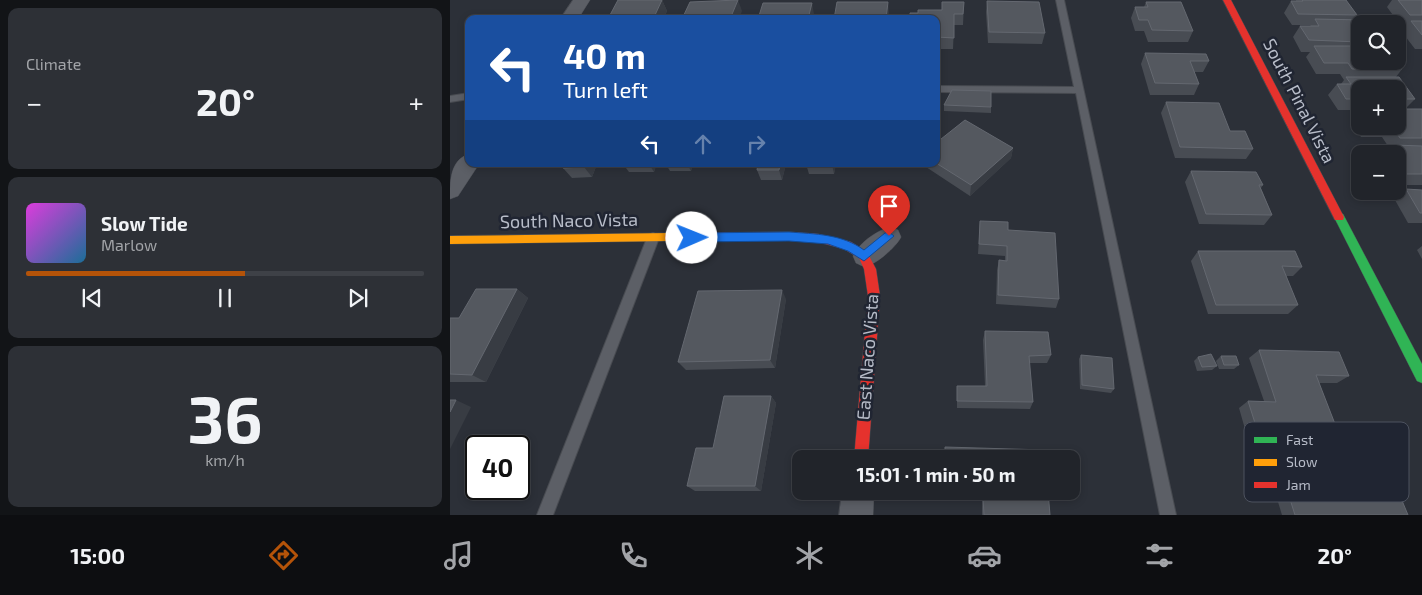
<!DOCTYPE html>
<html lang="en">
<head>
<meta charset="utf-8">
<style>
	:root { --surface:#21242a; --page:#2d3036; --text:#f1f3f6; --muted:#a2a4a8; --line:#3e4147; --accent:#b45309 }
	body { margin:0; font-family:"Exo 2",sans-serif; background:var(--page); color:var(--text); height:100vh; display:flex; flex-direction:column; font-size:19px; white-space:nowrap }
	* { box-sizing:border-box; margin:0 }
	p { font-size:16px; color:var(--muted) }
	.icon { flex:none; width:28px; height:28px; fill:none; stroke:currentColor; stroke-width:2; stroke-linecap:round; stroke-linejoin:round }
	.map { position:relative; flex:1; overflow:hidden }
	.drawer { display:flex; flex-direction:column; gap:8px; padding:8px; background:#121417; width:450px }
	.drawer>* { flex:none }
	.top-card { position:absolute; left:15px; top:15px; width:475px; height:152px; border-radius:10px; box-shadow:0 2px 8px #0003,0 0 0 1px var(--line); background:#1a4fa0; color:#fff; overflow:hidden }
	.fabs { position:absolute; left:901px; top:15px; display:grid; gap:10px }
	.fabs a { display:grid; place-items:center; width:55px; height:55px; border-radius:10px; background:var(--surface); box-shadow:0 2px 8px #0003,0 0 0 1px var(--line); font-size:25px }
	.speed { position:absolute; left:15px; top:435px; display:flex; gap:10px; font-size:25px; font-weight:700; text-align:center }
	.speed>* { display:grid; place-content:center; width:65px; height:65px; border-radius:50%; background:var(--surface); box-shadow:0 2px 8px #0003,0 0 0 1px var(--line); line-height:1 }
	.speed .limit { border:2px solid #111; border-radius:8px; background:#fff; color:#111 }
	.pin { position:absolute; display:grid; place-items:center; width:42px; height:42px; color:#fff; margin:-51px -21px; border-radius:50% 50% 50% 0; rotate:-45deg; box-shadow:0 0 5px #0007 }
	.pin .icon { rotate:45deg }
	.me { position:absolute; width:55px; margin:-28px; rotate:89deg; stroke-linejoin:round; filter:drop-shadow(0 0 4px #0008) }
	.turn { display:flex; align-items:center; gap:18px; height:105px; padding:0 15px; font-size:22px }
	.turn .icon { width:65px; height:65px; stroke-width:2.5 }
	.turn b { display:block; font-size:35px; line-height:42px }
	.lanes { display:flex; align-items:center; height:48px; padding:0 15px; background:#0003; justify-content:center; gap:25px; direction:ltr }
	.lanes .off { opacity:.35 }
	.big { font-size:38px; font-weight:700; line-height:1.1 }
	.drawer .card { flex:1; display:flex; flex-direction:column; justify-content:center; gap:8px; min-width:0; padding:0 18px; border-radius:10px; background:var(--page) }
	.drawer .dial { align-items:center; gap:0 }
	.dial b { font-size:65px; line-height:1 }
	.song { display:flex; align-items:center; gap:15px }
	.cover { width:60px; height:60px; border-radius:8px; background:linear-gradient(135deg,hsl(300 70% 55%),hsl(200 70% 35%)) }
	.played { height:5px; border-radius:2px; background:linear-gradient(90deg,var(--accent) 55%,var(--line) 55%) }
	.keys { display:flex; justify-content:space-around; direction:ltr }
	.heat { display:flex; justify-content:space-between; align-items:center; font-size:28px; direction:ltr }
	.trip { position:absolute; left:342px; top:450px; width:288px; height:50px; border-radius:10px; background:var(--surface); box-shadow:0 2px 8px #0003,0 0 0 1px var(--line); font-weight:700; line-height:50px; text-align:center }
	.dock { display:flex; height:80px; justify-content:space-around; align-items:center; background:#0d0e11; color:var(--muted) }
	.dock .icon { width:35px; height:35px }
	.dock .active { color:var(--accent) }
	.dock b { font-size:22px; color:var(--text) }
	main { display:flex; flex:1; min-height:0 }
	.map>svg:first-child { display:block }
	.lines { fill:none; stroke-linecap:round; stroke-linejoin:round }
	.lane-casing { stroke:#484b51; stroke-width:2 }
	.street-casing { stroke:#484b51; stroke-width:1 }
	.fast-casing { stroke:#484b51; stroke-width:1 }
	.slow-casing { stroke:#484b51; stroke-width:1 }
	.jam-casing { stroke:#484b51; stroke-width:1 }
	.lane { fill:#5c5f66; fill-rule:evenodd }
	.street { fill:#5c5f66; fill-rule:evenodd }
	.fast { fill:#30b455; fill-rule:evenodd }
	.slow { fill:#ff9f0a; fill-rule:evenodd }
	.jam { fill:#e5322d; fill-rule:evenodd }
	.wall { fill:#484c53; fill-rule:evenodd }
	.shaded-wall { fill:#383c43 }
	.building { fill:#54585f; stroke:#646870 }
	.route { fill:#1a73e8; stroke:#114b97 }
	.labels { text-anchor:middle; stroke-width:5; stroke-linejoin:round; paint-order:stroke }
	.street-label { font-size:18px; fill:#b7bcc8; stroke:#202532 }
	.key { fill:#202532; stroke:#4d525f; stroke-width:1 }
	.key-label { font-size:14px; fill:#b7bcc8 }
</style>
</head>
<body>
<main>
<section class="drawer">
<div class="card"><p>Climate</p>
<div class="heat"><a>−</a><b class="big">20°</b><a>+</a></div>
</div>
<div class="card">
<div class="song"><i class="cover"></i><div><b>Slow Tide</b><p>Marlow</p></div></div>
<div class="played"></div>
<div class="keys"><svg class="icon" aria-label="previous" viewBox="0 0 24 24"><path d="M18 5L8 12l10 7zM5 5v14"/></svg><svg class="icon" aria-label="pause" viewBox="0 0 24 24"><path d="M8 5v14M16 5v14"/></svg><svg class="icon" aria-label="next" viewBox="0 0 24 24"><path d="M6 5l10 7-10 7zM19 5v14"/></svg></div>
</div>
<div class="card dial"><b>36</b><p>km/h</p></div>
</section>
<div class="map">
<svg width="972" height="515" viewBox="0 0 972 515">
	<rect width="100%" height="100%" fill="#2c3038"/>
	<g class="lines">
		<g class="lane-casing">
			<g id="lane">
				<path d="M606 0H614L726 515H710L626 93 486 92V86L624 87Z"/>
				<path d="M19 93V99L0 102V96Z"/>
				<path d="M203 233 207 235 209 238 103 515H87L197 238 199 235Z"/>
			</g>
		</g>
		<g class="street-casing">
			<g id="street">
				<path d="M123 0H140L128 19H110Z"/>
				<path d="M19 154V164H29L8 196 0 199C0 181 0 160 19 154Z"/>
				<path d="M439 227 448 230 451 237C447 246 424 267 414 266 411 266 409 264 406 263L403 256C409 243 425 232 439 227Z"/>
				<path d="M392 491H424L423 515H389Z"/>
			</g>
		</g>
		<g class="fast-casing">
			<path id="fast" d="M889 213 893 214 972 364V383L967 381 884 217Z"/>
		</g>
		<g class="slow-casing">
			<path id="slow" d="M220 233 224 234 225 237 224 240 220 241 0 244V236Z"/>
		</g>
		<g class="jam-casing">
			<g id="jam">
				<path d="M773 0H781L894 217 893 220H885Z"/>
				<path d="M339 232 368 234 401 242 417 252 426 269 430 296 418 459H404L418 296 414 269 409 258 394 249 368 242 339 240 220 241 216 240 215 237 216 234 220 233Z"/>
			</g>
		</g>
		<use href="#lane" class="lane"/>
		<use href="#street" class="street"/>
		<use href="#fast" class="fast"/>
		<use href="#slow" class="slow"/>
		<use href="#jam" class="jam"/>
	</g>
	<g class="wall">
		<path d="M212 0 217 11 213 19H162L160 15Z"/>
		<path d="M846 0H896L907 15 903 20 910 24V61L952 69 946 77 965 99 955 109H972V185H948V154H936L941 149H940L932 137H911L900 120 908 110H888L878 95 887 84H891L894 80 890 74H866L856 57 860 52H851L843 37 850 26H860L861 25H842L834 13 841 1H846ZM910 89H948V126H910Z"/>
		<path d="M942 0H972V49H965L952 32 957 26H951L937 7Z"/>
		<path d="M537 1 595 33 592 44 538 43 536 12Z"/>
		<path d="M514 2 513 25H504L503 49H486V19L492 10Z"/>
		<path d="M696 2 743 31 738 42H698L694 31H685L681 18 685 7H694Z"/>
		<path d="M695 53 759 61 753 72H744L749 84 744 95H700L691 64Z"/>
		<path d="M716 102 780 131 803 149 796 159 725 158 711 113Z"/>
		<path d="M494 105 541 107V113L494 111Z"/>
		<path d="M486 143 563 148 561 158 520 196 473 165V164H486Z"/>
		<path d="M147 164 142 177 122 178 113 168Z"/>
		<path d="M173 164H243L241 171H220L217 166H206L204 172H179Z"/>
		<path d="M336 164 332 180H311L307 170Z"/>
		<path d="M356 164H386L384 174H359Z"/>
		<path d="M741 171 813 185 811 188 822 215 814 225 749 224 735 182Z"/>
		<path d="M956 189 972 190V223H958L945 200Z"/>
		<path d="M530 221 558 230 609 299 606 308 546 304 547 270 549 260 555 261V256L528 254Z"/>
		<path d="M972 246V259L967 250Z"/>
		<path d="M748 251 852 267 843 276H836L848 305 838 314H758L741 261Z"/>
		<path d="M67 289 78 298 36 382H0V318H9Z"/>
		<path d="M336 299 325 368 236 370 228 362Z"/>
		<path d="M535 331 601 355 597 363H579L583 402 580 409 507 408V386H535L533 340Z"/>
		<path d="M809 350 899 376 887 383H869L885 424 873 430 795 429 789 408 798 401H814L799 358Z"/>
		<path d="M631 355 664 389 661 393 630 389 629 359Z"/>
		<path d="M771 356 789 365 784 369H769L766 361Z"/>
		<path d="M748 357 767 366 762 370 747 371 744 361Z"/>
		<path d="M321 396 326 403 311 491H245L237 486 263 448Z"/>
		<path d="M829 464 958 515H832L818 469Z"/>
		<path d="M538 491H598L600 515H532V501L533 496H538Z"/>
	</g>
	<g class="shaded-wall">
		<path d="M212 0 217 11 213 19H207L205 15Z"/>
		<path d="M288 0 292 11 289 19H280Z"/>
		<path d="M438 2 439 13 438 19H436Z"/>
		<path d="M362 3 364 14 363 19H358Z"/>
		<path d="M563 148 561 158 520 196 521 185Z"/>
		<path d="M135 164H147L142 177 134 167Z"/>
		<path d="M199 164H205L206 166 204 172Z"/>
		<path d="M237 164H243L241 171Z"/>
		<path d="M330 164H336L332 180 329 170Z"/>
		<path d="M382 164H386L384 174Z"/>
		<path d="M67 289 78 298 36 382 22 375Z"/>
		<path d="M332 290 336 299 325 368 320 360Z"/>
		<path d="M321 396 326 403 311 491 305 486Z"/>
		<path d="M6 400 21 407 0 449V412Z"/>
	</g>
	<g class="building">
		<path d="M168 0H212L205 15H160Z"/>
		<path d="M288 0 280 19H232L240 2Z"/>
		<path d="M852 0H896L907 15 848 14 841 1H853Z"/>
		<path d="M948 0H972V15H960Z"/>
		<path d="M537 1 589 2 595 33 539 32Z"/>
		<path d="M387 2H438L436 19H384Z"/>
		<path d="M492 2H514L513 14H504V38L486 37V19H460V13H468V10H492Z"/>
		<path d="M696 2H731L743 31 702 30 698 20H689L685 7H698Z"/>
		<path d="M313 3H362L358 19H308Z"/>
		<path d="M865 19 915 20 917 24H910V42L859 40 850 26H869Z"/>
		<path d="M961 21H972V35Z"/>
		<path d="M864 46H910V61H946L952 69H902L898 63H874Z"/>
		<path d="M695 53 756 54 759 61H740L749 84 705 83Z"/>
		<path d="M896 77H949L965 99H948V89H910V99H896L887 84H901Z"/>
		<path d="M502 90 541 91V107L494 105Z"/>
		<path d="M716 102 769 103 780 131H795L803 149 730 147Z"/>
		<path d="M948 109H972V138H950L942 126H920H948Z"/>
		<path d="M515 120 563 148 521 185 486 163V143Z"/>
		<path d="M944 145 972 146V174H948V156H951Z"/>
		<path d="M115 164H135L134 167 113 168Z"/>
		<path d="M308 164H330L329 170H307Z"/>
		<path d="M741 171 806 172 813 185H809L822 215 756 214Z"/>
		<path d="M956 189 972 190V213H970Z"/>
		<path d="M530 221 558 222V230L605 233 609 299 548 295 549 260 557 261V246L529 244Z"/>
		<path d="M748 251H845L852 267 832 266 848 305H766Z"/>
		<path d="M26 289H67L22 375 0 374V318H9Z"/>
		<path d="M332 290 320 360 228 362 248 291Z"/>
		<path d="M535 331 598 332 601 355 579 356 583 402 507 401V386H537Z"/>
		<path d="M809 350 889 352 899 376 866 375 885 424 805 423 798 401 826 402Z"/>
		<path d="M761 354 767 366 752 367 748 357Z"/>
		<path d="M631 355 662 358 664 389 632 385Z"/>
		<path d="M771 356H786L789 365H774Z"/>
		<path d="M274 396H321L305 486H237L246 448H263Z"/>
		<path d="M0 400H6L0 412Z"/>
		<path d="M495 447 595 450 596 459H495Z"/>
		<path d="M829 464 938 467 958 515H845Z"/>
		<path d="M540 491H598L600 515H534L533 496H540Z"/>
	</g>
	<path class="route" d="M339 232C365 234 392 234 414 250L435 233 439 232 444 236 414 261 398 251 378 244 339 241 242 242 236 238 242 233Z"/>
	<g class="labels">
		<g class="street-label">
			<text transform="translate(849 101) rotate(63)" y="6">South Pinal Vista</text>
			<text transform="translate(119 221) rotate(-1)" y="6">South Naco Vista</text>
			<text transform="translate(418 357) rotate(-86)" y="6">East Naco Vista</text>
		</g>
	</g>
	<rect x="794" y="422" width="165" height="80" rx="8" class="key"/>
	<rect x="804" y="437" width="23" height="6" fill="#30b455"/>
	<rect x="804" y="459" width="23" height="7" fill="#ff9f0a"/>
	<rect x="804" y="482" width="23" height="6" fill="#e5322d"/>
	<g class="key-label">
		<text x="836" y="445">Fast</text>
		<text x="836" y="467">Slow</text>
		<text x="836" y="490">Jam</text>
	</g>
</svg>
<div class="fabs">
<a><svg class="icon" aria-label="search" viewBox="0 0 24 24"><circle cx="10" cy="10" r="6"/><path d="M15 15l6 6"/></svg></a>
<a>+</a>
<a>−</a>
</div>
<div class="speed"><div class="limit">40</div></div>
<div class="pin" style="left:439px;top:236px;background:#d93025"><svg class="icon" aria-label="arrive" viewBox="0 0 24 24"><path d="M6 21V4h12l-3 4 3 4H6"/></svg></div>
<svg class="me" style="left:242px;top:238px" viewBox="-20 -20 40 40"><circle r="19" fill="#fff"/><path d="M0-13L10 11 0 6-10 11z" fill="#1a73e8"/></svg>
<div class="trip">15:01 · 1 min · 50 m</div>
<div class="top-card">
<div class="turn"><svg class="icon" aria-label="left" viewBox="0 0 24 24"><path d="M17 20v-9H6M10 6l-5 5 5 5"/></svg><div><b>40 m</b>Turn left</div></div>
<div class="lanes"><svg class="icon" aria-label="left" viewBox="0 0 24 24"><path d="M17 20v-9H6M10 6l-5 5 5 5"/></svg><svg class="icon off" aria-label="ahead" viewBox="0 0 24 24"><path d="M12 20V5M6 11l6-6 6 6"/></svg><svg class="icon off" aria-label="right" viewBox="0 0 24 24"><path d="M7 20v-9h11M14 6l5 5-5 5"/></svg></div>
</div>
</div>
</main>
<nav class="dock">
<b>15:00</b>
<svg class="icon active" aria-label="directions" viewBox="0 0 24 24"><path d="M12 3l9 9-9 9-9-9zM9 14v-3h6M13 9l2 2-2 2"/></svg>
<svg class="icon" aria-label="music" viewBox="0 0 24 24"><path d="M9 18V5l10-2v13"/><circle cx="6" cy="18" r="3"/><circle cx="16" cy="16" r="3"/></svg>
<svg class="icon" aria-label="phone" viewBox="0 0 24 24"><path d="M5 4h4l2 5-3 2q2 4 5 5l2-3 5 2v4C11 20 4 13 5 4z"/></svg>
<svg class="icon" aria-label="climate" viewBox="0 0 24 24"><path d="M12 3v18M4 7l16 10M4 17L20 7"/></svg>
<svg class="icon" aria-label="car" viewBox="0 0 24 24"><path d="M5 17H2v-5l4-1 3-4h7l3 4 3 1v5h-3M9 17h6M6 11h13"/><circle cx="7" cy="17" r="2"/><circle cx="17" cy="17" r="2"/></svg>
<svg class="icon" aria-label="filters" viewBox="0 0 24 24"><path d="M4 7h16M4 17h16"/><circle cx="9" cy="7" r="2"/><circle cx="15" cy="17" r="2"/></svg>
<b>20°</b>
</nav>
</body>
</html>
